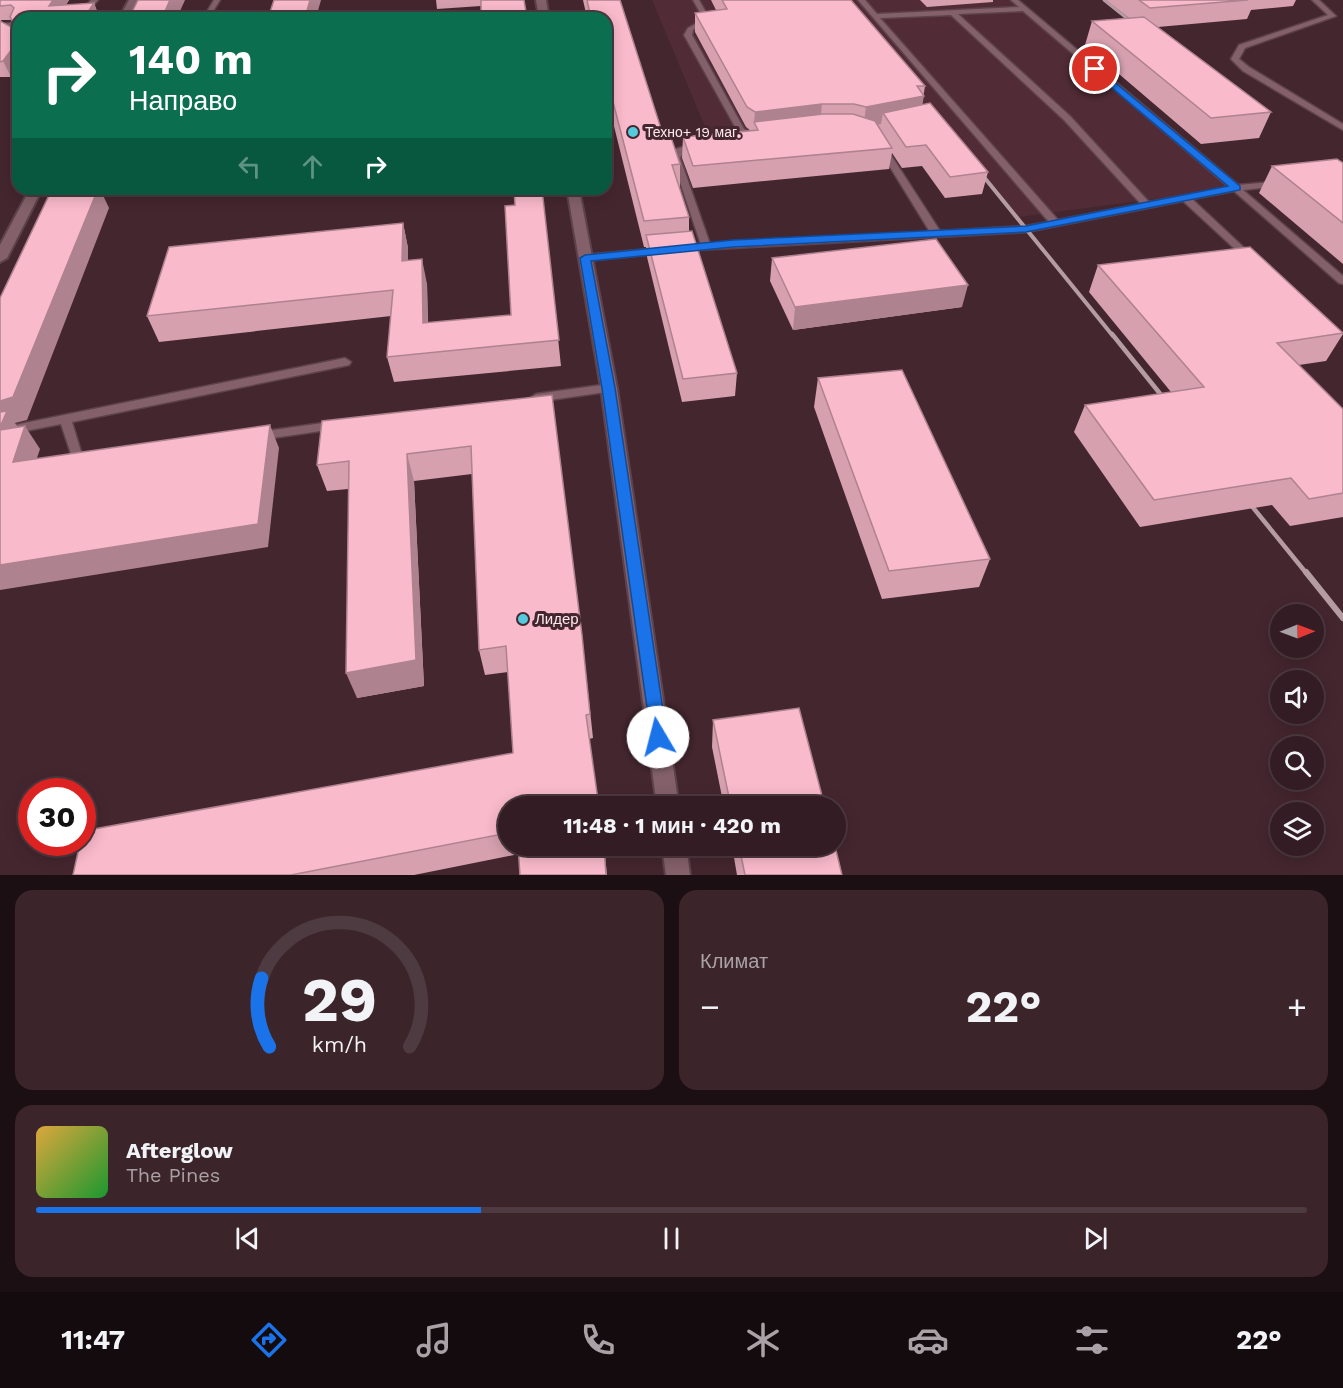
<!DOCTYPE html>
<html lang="ru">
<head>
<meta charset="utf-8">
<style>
	:root { --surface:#331c23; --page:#3b252b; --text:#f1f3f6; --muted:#a9a1a6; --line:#4e3a41; --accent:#1a73e8 }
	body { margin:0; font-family:"Work Sans",sans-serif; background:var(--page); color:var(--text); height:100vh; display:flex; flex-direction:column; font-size:22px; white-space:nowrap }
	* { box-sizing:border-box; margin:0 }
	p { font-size:20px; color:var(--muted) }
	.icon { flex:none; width:33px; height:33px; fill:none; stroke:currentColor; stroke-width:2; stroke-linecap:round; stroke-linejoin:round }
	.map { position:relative; height:875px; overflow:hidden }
	.drawer { display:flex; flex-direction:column; gap:15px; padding:15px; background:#1c0f13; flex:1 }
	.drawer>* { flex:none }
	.top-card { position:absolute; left:12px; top:12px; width:600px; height:183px; border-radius:18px; box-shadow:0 3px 15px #0003,0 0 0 2px var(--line); background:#0b6e4f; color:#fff; overflow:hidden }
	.needle { width:39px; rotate:89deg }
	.controls { position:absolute; left:1270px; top:604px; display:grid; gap:12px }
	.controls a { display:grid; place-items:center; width:54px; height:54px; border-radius:50%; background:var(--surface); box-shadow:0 3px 15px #0003,0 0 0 2px var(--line); font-size:30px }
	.speed { position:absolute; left:18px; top:778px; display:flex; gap:12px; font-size:30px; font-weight:700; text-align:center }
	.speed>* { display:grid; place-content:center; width:78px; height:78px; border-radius:50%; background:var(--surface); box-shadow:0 3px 15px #0003,0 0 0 2px var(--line); line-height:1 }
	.speed .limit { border:9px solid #d22; background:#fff; color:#111 }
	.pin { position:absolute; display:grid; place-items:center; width:51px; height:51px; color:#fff; margin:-26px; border:3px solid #fff; border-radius:50%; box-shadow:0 2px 6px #0007 }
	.me { position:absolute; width:66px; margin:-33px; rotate:352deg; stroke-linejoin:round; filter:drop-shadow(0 0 4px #0008) }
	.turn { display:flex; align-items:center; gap:21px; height:126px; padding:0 18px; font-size:27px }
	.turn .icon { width:78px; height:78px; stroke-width:2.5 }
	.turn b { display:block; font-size:42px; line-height:51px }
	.lanes { display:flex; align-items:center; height:57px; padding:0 18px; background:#0003; justify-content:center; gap:30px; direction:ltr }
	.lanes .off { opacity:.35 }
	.big { font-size:45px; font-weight:700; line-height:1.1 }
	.drawer .card { flex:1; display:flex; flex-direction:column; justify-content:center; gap:9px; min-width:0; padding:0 21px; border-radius:18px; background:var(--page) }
	.drawer .dial { align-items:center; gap:0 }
	.dial svg { height:156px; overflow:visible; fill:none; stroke:var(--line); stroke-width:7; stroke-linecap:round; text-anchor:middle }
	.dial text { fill:var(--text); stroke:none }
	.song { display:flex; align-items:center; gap:18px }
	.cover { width:72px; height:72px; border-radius:9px; background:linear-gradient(135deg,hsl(40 70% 55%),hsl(130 70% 35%)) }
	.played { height:6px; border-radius:3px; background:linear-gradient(90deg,var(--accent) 35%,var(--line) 35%) }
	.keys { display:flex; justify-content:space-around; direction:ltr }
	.heat { display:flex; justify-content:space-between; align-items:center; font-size:33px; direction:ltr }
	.drawer .tiles { flex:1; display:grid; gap:15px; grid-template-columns:1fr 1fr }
	.card:last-child { grid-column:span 2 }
	.trip { position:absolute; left:498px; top:796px; width:348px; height:60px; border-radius:30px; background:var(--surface); box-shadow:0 3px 15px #0003,0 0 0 2px var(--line); font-weight:700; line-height:60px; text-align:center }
	.menu { display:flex; height:96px; justify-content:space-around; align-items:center; background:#140b0e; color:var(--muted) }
	.menu .icon { width:42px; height:42px }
	.menu .on { color:var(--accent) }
	.menu b { font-size:27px; color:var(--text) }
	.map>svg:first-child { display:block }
	.built { fill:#512b36 }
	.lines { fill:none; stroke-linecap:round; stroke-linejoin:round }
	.service-casing { stroke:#5d424b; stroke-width:3 }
	.minor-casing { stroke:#5d424b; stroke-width:4 }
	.service { fill:#84616a; fill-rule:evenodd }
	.minor { fill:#84616a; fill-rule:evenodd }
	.rail-far3 { stroke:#b59ba2; stroke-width:3 }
	.rail-far2 { stroke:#b59ba2; stroke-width:4 }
	.rail-far1 { stroke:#b59ba2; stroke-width:4.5 }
	.rail { stroke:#b59ba2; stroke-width:6 }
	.wall { fill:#d6a0af; fill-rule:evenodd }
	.shaded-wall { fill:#ae828e }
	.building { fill:#f9bacb; stroke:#ae828e; stroke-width:1.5 }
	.route { fill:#1a73e8; stroke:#114b97; stroke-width:1.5 }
	.poi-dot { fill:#55cade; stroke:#44262f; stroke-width:2 }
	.labels { text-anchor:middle; stroke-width:6; stroke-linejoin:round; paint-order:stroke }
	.far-poi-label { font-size:14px; fill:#ffe9ee; stroke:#44262f; text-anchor:start }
	.poi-label { font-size:15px; fill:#ffe9ee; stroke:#44262f; text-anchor:start }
</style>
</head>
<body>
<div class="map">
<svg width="1343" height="875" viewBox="0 0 1343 875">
	<rect width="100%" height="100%" fill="#44262f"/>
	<path class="built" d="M652 0H1018L1236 188 1019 217 942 120 713 146Z"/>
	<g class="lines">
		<g class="service-casing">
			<g id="service">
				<path d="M91 0H98C87 14 76 18 58 18L84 9Z"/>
				<path d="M214 0H220L209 18H203Z"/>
				<path d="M693 0H699L708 16 704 24 693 30 692 35 744 129 753 134 760 135V139H748L738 132 684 35 688 28 699 22 702 16Z"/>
				<path d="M858 0H865L877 14 1019 7 1011 0H1018L1238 185 1282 181 1283 183 1279 186 1243 190 1343 276V284L1339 283 1234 191 1192 199 1254 257V261H1248L1183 201 1026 232 678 251V247L701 245 672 158 676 149 696 143 699 144V148L683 153 680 158 710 244 930 232 879 149 883 146 887 149 940 231 1026 226 1049 222ZM1023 11 1229 187 1149 202 1070 116 958 14ZM951 15 1064 120 1141 204 1058 220 880 18Z"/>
				<path d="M1312 0H1319L1336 16 1245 48 1239 59 1249 67 1343 124V130L1243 71 1231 59 1239 45 1328 15Z"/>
				<path d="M18 22V26L0 28V24Z"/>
				<path d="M661 248 664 249V253L585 261 580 258 585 255Z"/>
				<path d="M345 358 351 362 349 365 72 422 82 455 88 456 90 459 84 463H74L61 424 0 436V428Z"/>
				<path d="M609 384 613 385 615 388 613 391 536 402 530 398 536 394Z"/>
				<path d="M337 421 341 422 343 425 341 428 259 440 253 436 259 432Z"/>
			</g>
		</g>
		<g class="minor-casing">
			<g id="minor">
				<path d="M129 0H139L129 18H119Z"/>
				<path d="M536 0H546L549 18H539Z"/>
				<path d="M30 189H42L7 258 0 262V245Z"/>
				<path d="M567 189H579L617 388 679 807H657L601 388Z"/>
				<path d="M662 846H686L690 875H666Z"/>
			</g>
		</g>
		<use href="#service" class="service"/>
		<use href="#minor" class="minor"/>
		<path class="rail-far3" d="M1104 0 1139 28"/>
		<path class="rail-far2" d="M975 166 1113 336"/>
		<g class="rail-far1">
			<path d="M1112 334 1170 406"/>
			<path d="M1242 494 1307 574"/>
		</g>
		<path class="rail" d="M1306 572 1343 618"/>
	</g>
	<g class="wall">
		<path d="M0 0H69L66 5 94 3 99 18H18V66L11 77H0ZM1 20H11L13 24V28L2 22Z"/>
		<path d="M436 0H524L481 6 437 9Z"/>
		<path d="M583 0H620L663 135 680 164V189L689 217V231L737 373 735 396 682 402 647 257 646 247H644L606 94V18H587Z"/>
		<path d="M711 0H851L925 86 922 105 988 172 982 194 945 198 922 166 902 168 892 153 889 169 693 188 682 158 683 137 751 131 746 127 695 32V13L716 10Z"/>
		<path d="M920 0H993V2L927 7Z"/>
		<path d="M1106 0H1296L1293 6 1251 10 1247 19 1158 27 1271 112 1259 138 1201 144 1085 45 1092 21 1129 18Z"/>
		<path d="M1343 163V264L1259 193 1272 166Z"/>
		<path d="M542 189 561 366 394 382 387 357 391 316 159 342 147 316 403 223 408 248V260L427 284 428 323 511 315 515 205Z"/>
		<path d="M772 258 962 307 793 330 770 281Z"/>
		<path d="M1098 265 1343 334 1326 361 1299 365 1343 409V517L1290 526 1272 505 1140 527 1074 432 1085 405 1171 392 1089 292Z"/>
		<path d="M818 378 990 559 979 587 882 599 814 407Z"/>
		<path d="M552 395 582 635 593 738 589 739 508 807V846H604L607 875H520L519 854 414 875H73L513 753 508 672 485 675 479 650 472 474 414 481 424 686 357 698 348 489 327 491 317 465Z"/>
		<path d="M713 720 825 807H724L712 747Z"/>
		<path d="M732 846H835L842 875H737Z"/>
	</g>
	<g class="shaded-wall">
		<path d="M53 0H69L57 18 49 6Z"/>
		<path d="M170 0H185L177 18H162Z"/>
		<path d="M310 0H321L316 18H305Z"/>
		<path d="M94 3 100 18H84Z"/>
		<path d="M18 41V66L11 77 3 61Z"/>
		<path d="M924 96 920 116 883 113 881 124 863 128 866 107Z"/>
		<path d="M822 104 820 125 754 123 755 112Z"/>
		<path d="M98 189H100L109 208 27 420 15 423 22 434 0 431V401Z"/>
		<path d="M403 223 408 248V286L402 261Z"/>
		<path d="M422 259 427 284 428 348 423 323Z"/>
		<path d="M968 285 962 307 793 330 795 307Z"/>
		<path d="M270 425 279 448 268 547 0 590V565Z"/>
		<path d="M25 426 40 449 28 485 13 462Z"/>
		<path d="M407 454 414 481 424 686 357 698 346 673Z"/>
	</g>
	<g class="building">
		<path d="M0 0H53L49 6 94 3 84 18H18V41L3 61 0 62V21L13 28V21L10 17 14 8 11 5 0 6Z"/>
		<path d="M138 0H170L162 18H129Z"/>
		<path d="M274 0H310L305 18H268Z"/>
		<path d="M481 0H524L527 18H481Z"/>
		<path d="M587 0H620L663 135 670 134 680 164 672 165 689 217 644 221 606 75V18H591Z"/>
		<path d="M722 0H851L925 86H917L924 96 866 107 854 104H822L755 112 747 107 695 13 727 9Z"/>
		<path d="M1139 0H1248L1150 8Z"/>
		<path d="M1144 17 1271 112 1211 118 1092 21Z"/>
		<path d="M930 103 988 172 950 177 926 145 906 147 883 113Z"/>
		<path d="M823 114H853L875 121 892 148 693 166 683 137 758 130 754 122Z"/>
		<path d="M1337 159 1343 163V223L1272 166Z"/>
		<path d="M73 189H98L13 397 0 401V298L51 191Z"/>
		<path d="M514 189H542L559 340 387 357 393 290 147 316 169 247 403 223 402 261 422 259 423 323 511 315 505 206 515 205Z"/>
		<path d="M692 231 737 373 683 379 646 235Z"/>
		<path d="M936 239 968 285 795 307 772 258Z"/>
		<path d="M1250 247 1343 333 1277 343 1343 409V493L1309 499 1291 478 1154 500 1085 405 1204 387 1098 265Z"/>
		<path d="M902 370 990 559 889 571 818 378Z"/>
		<path d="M552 395 582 635 590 714 586 715 599 807H508V833L291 875H73L80 843H82L83 831 513 753 506 646 479 650 471 446 407 454 416 660 346 673 349 461 317 465 322 421Z"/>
		<path d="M7 411 0 427V412Z"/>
		<path d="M270 425 258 524 0 565V430L25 426 13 462Z"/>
		<path d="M799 708 825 807H731L713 720Z"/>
		<path d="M518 846H604L606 875H520Z"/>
		<path d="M739 846H835L842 875H745Z"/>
	</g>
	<path class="route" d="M1095 66 1240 186V190L1026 232 733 247 591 261 615 388 667 737 665 743 658 745 652 743 602 388 580 258 585 255 733 240 1026 226 1228 186 1092 71Z"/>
	<g class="poi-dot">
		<circle cx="633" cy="132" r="6"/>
		<circle cx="523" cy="619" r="6"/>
	</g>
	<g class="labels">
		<g class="far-poi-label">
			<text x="645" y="137">Техно+ 19 маг.</text>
		</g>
		<g class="poi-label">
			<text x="535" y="624">Лидер</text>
		</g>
	</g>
</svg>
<div class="controls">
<a><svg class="needle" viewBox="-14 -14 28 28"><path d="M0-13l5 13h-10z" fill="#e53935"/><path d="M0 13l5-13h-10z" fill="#a9a1a6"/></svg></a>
<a><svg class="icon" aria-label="sound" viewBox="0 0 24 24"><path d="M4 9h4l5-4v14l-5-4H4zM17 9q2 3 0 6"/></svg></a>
<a><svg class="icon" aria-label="search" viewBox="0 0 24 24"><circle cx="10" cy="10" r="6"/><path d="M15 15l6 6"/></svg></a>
<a><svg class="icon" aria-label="layers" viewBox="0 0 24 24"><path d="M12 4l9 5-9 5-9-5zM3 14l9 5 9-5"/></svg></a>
</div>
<div class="speed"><div class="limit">30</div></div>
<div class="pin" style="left:1095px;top:69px;background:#d93025"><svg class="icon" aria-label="arrive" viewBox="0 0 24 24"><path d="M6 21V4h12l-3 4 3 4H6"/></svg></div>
<svg class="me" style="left:658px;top:737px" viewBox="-20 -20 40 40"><circle r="19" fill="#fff"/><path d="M0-13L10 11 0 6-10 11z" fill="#1a73e8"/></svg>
<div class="trip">11:48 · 1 мин · 420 m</div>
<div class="top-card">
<div class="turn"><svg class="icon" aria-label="right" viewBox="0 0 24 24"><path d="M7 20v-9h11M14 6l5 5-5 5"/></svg><div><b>140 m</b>Направо</div></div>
<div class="lanes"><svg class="icon off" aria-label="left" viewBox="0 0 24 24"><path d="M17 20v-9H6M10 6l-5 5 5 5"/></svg><svg class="icon off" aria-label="ahead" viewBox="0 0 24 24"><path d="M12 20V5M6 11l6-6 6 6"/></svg><svg class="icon" aria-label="right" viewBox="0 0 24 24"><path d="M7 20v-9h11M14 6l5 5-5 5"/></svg></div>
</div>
</div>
<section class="drawer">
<div class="tiles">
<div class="card dial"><svg viewBox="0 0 100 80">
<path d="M14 69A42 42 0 1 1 86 69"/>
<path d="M14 69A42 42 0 0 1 10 34" stroke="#1a73e8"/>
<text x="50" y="56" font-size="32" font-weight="700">29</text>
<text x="50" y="72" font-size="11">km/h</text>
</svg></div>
<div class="card"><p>Климат</p>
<div class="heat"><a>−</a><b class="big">22°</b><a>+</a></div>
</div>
<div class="card">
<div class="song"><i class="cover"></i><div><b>Afterglow</b><p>The Pines</p></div></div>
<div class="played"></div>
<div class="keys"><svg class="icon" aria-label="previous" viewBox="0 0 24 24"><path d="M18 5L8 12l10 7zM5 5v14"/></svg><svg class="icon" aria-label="pause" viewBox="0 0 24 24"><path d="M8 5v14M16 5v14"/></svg><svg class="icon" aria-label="next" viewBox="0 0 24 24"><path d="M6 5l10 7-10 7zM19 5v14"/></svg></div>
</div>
</div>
</section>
<nav class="menu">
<b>11:47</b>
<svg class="icon on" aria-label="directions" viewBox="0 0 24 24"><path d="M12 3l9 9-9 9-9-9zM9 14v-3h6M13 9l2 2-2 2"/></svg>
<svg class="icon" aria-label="music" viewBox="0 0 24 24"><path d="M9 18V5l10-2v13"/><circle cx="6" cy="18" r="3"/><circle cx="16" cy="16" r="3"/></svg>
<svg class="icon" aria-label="phone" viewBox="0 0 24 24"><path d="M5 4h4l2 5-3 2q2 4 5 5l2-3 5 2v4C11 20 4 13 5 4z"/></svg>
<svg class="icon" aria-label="climate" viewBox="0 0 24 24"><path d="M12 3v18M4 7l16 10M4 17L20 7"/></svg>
<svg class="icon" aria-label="car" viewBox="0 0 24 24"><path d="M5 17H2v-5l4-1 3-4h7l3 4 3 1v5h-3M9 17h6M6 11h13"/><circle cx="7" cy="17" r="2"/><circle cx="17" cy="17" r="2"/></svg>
<svg class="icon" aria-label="filters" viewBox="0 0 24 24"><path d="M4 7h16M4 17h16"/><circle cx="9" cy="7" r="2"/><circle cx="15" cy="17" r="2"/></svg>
<b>22°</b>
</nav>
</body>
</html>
